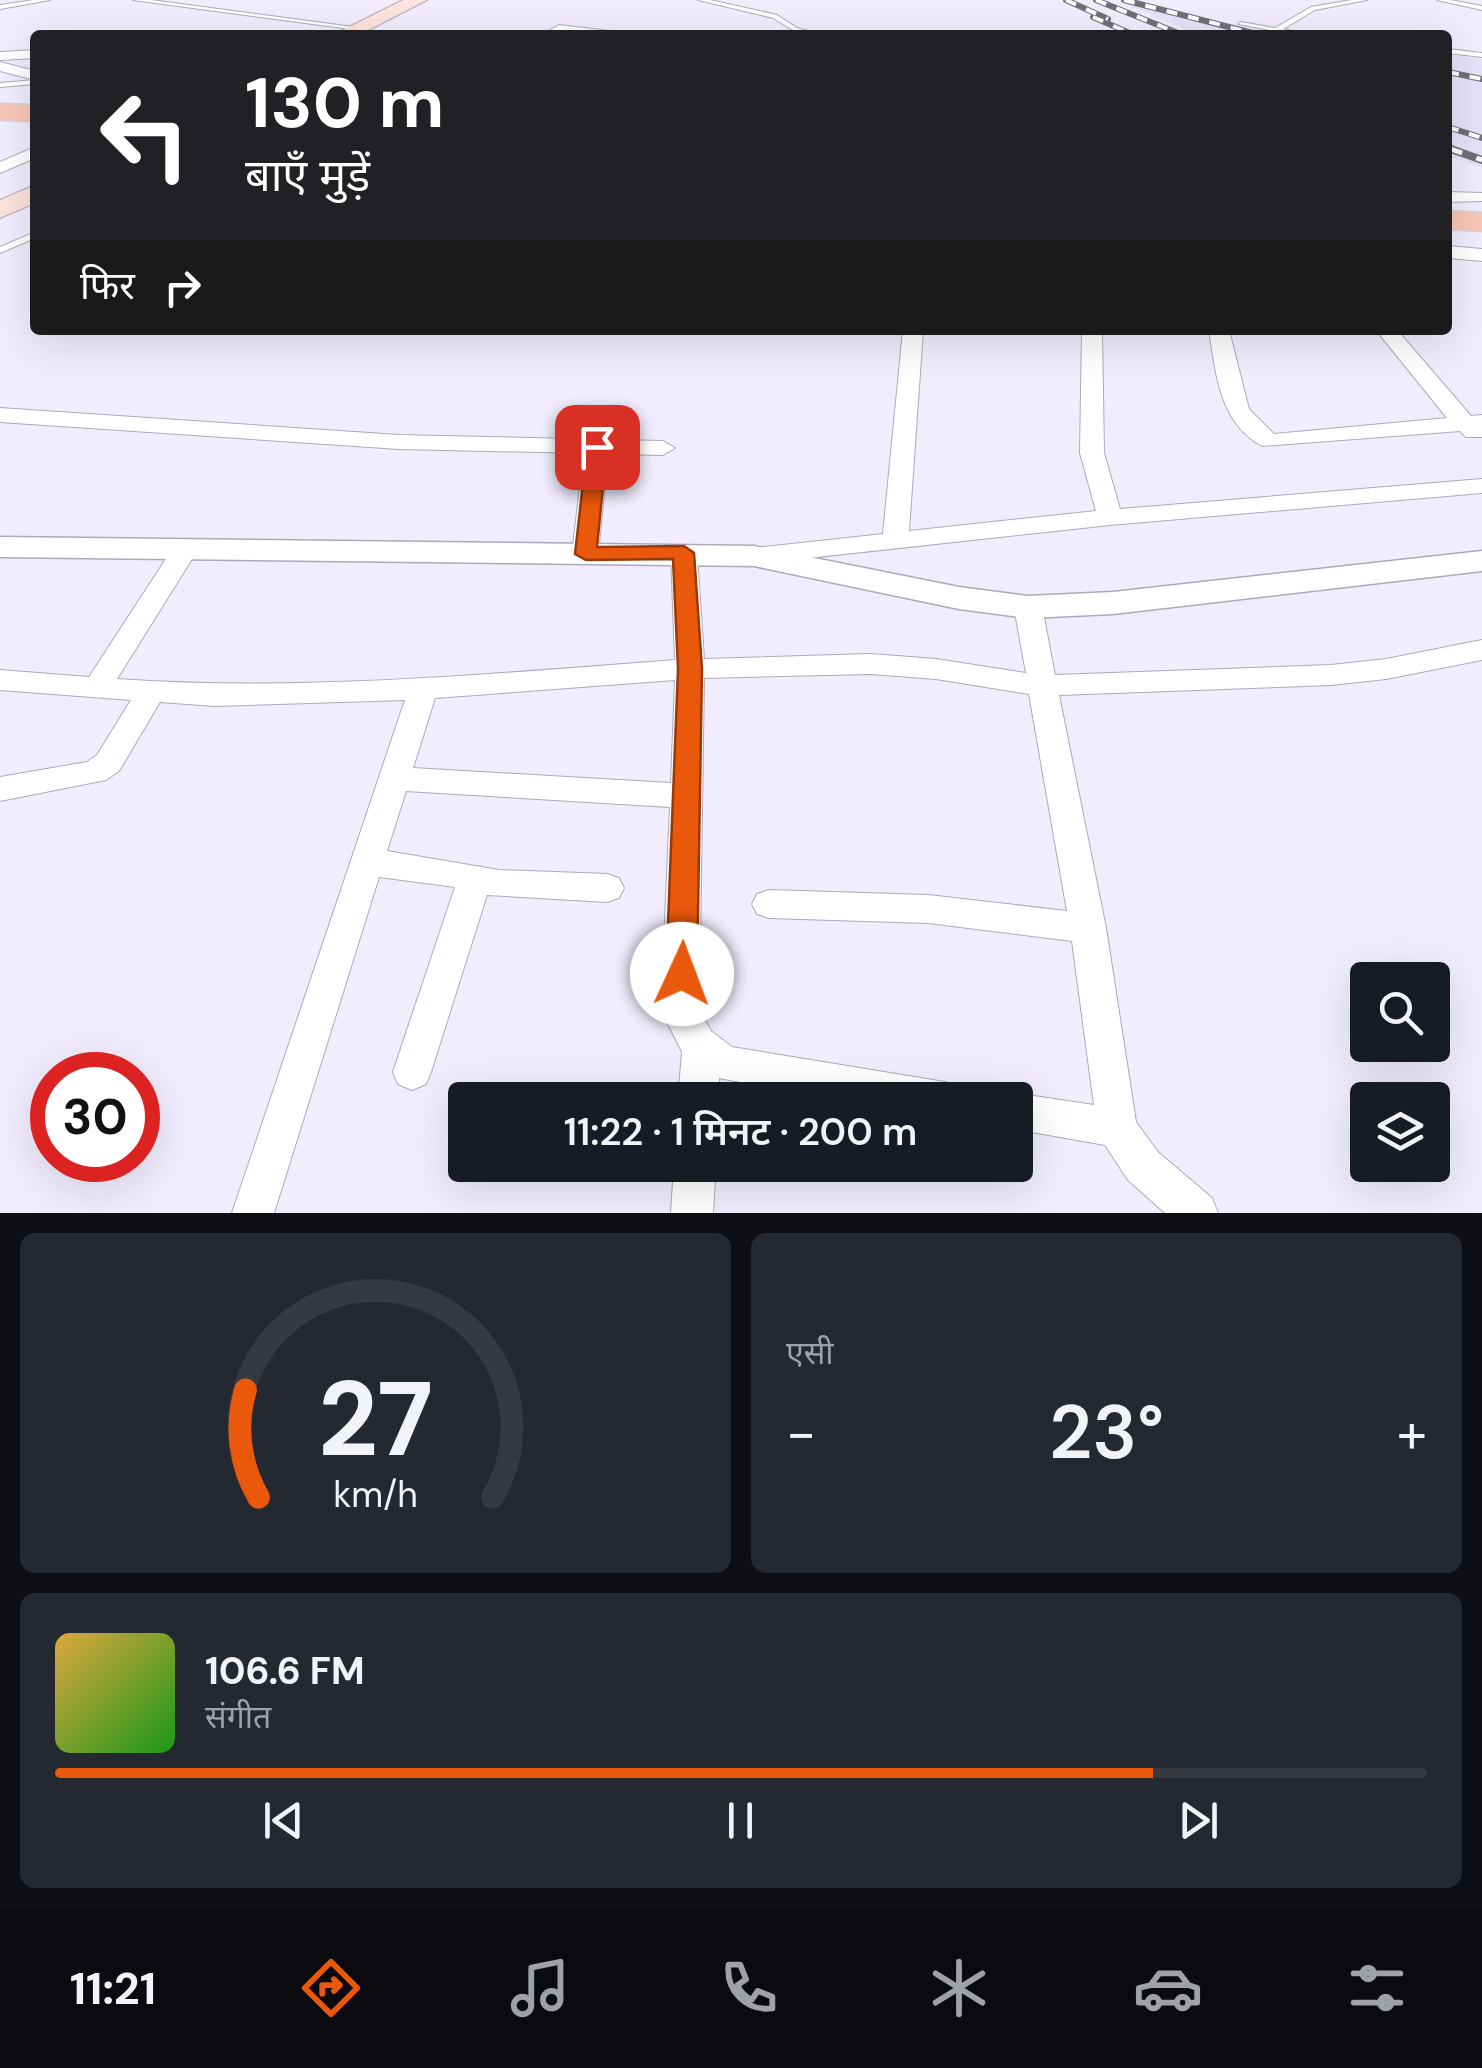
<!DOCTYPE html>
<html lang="hi">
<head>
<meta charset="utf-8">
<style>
	:root { --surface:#171b24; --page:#242831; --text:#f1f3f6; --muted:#9ea1a6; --line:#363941; --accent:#ea580c }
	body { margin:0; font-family:"DM Sans","Noto Sans Devanagari",sans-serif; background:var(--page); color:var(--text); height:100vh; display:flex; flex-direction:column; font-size:38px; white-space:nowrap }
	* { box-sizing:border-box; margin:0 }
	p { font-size:32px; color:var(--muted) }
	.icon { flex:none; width:55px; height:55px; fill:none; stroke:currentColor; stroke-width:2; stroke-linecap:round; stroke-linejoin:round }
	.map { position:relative; height:1213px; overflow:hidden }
	.sheet { display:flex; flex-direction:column; gap:20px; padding:20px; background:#0d0f14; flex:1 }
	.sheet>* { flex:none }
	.top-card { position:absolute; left:30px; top:30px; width:1422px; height:305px; border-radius:10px; box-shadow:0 10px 40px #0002; background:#202124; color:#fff; overflow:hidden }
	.fabs { position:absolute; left:1350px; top:962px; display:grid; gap:20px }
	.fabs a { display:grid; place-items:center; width:100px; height:100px; border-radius:10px; background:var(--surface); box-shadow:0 10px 40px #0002; font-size:50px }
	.speed { position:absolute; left:30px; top:1052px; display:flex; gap:20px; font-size:50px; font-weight:700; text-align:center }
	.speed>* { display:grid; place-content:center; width:130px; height:130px; border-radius:50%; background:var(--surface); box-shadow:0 10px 40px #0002; line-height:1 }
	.speed .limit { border:15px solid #d22; background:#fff; color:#111 }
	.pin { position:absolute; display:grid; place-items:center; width:85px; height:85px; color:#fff; margin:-42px; border-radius:20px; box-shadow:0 5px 15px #0006 }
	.me { position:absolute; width:110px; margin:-55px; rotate:2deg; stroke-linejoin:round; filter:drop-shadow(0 0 8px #0008) }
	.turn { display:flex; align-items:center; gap:35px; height:210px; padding:0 50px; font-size:45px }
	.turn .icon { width:130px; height:130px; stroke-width:2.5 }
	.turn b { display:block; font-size:70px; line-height:85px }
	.then { display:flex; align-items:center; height:95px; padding:0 50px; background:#0003; gap:20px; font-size:38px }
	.big { font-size:75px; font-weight:600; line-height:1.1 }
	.sheet .tile { flex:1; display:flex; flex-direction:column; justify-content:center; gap:15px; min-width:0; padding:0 35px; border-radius:15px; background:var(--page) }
	.sheet .dial { align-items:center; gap:0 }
	.dial svg { height:260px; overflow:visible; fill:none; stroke:var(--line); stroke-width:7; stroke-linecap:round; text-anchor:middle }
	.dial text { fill:var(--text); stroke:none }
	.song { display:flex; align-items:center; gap:30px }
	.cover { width:120px; height:120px; border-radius:15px; background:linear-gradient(135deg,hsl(40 70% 55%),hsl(120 70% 35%)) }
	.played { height:10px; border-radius:5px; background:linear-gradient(90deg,var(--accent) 80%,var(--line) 80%) }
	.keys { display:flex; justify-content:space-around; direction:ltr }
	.heat { display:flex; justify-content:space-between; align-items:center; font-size:55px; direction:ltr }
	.sheet .tiles { flex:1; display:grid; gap:20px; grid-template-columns:1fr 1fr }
	.tile:last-child { grid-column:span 2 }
	.trip { position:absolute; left:448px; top:1082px; width:585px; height:100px; border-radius:10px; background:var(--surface); box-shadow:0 10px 40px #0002; font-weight:600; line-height:100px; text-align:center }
	.tab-bar { display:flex; height:160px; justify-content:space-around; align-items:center; background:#090b0e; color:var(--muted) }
	.tab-bar .icon { width:70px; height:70px }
	.tab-bar .active { color:var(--accent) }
	.tab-bar b { font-size:45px; color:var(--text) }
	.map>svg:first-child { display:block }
	.built { fill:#e8e1fa }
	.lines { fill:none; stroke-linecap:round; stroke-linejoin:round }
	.service-casing { stroke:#aea9ba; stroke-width:2 }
	.minor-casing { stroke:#aea9ba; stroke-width:2 }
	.tertiary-casing { stroke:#aea9ba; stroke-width:3 }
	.secondary-casing { stroke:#aea9ba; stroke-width:2 }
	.primary-casing { stroke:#d4d3d5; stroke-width:3 }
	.service { fill:#fff; fill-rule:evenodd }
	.minor { fill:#fff; fill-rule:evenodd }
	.tertiary { fill:#fff; fill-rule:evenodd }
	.secondary { fill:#fce3db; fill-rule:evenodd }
	.primary { fill:#f8c7b6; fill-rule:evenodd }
	.rail-far1-casing { stroke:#716e78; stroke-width:6 }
	.rail-casing { stroke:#716e78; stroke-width:8 }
	.rail-far1 { stroke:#fdfdfd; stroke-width:4; stroke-dasharray:11; stroke-linecap:butt }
	.rail { stroke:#fdfdfd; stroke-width:5; stroke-dasharray:15; stroke-linecap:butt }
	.route { fill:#ea580c; stroke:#983908; stroke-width:2.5 }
</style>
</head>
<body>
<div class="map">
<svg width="1482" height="1213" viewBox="0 0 1482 1213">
	<rect width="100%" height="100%" fill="#f1edfe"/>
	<g class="built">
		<path d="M1144 2 1197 17 1285 35H1199L1127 5Z"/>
		<path d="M1448 55 1482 59V168L1448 156Z"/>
	</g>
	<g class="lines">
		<g class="service-casing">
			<g id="service">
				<path d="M34 0H50L0 9V5Z"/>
				<path d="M133 0H151L361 28 358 30Z"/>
				<path d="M698 0H710L777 15 797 28 822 35H811L793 30 773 18Z"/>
				<path d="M1352 0H1367L1315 10 1283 29 1311 35H1296L1238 24 1241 22 1275 28 1311 7Z"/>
				<path d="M1437 0H1450L1482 6V10Z"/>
				<path d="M559 25 626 33 629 35C608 35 585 29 564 30 555 30 550 35 541 35Z"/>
				<path d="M1448 49 1482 53V57L1448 53Z"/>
				<path d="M35 80V84L0 87V83Z"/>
				<path d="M35 232V238L0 253V247Z"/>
			</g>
		</g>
		<g class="minor-casing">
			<g id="minor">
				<path d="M35 50V58L0 60V52Z"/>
				<path d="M0 62 35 71V80L0 71Z"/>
				<path d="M35 147V158L0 173V162Z"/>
				<path d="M1448 192 1482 193V201L1448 202Z"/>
				<path d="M1448 246 1482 249V261L1448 258Z"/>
				<path d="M903 330H923L909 531 1096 511 1080 453 1082 330H1102L1104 453 1120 509 1482 479V493L1110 525 754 564 745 562 741 556 754 548 883 534Z"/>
				<path d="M1209 330H1229L1249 409 1274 434 1447 418 1376 330H1397L1471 416 1482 415V437H1466L1460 431 1262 446C1219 422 1216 374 1209 330Z"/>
				<path d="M0 408 399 435 663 441 675 448 663 455 608 454 598 554 585 562 572 554 584 453 399 449 0 422Z"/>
				<path d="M184 543 197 551 117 679C303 692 490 674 675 660L671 553 684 545 697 553 704 659 871 654 936 659 1026 673 1014 607 1018 601H1038L1042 607 1055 675 1331 665 1386 659 1482 640V660L1386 679 1331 685 1059 695 1106 928 1136 1122 1158 1152 1212 1198 1218 1213H1165L1128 1180 1105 1145 1015 1129V1100H1000L1015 1093 1094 1105 1072 941 928 923 769 918 757 914 752 904 757 894 769 890 928 895 1067 911 1029 694 936 679 871 674 704 678 699 1010 711 1031 732 1047 945 1082 959 1087 965 1100H837L719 1078 718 1100H678L682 1052 661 1010 670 807 406 791 387 851 499 870 607 874 619 878 624 888 619 898 607 902 487 895 431 1072 426 1084 412 1090 398 1084 393 1072 455 887 379 877 274 1213H232L405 700 214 706 160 702 119 771 106 780 0 801V777L87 762 97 755 131 700 0 690V670L89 677 175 545ZM675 680 671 783 413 768 435 698Z"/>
				<path d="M674 1165H716L713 1213H671Z"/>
			</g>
		</g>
		<g class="tertiary-casing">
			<path id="tertiary" d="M0 537 754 546 959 587 1028 596 1113 592 1482 551V571L1113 614 1028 618 959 609 754 566 0 557Z"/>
		</g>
		<g class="secondary-casing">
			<g id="secondary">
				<path d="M403 0H427L359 35H333Z"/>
				<path d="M35 185V203L0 218V200Z"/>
			</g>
		</g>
		<g class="primary-casing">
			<g id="primary">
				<path d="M0 104 35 105V121L0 120Z"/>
				<path d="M1448 211 1482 213V231L1448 229Z"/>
			</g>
		</g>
		<use href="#service" class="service"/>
		<use href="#minor" class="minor"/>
		<use href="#tertiary" class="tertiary"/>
		<use href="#secondary" class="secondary"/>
		<use href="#primary" class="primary"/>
		<g class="rail-far1-casing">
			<g id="rail-far1">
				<path d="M1066 0 1108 19"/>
				<path d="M1096 0 1183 35"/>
				<path d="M1124 0 1260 35"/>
				<path d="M1093 17 1134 35"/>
				<path d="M1448 72 1482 79"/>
				<path d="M1448 127 1482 138"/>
			</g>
		</g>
		<g class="rail-casing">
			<path id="rail" d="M1448 148 1482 160"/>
		</g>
		<use href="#rail-far1" class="rail-far1"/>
		<use href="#rail" class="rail"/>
	</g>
	<path class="route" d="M597 441 607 447 597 547 684 546 694 553 702 669 697 974 692 983 682 987 671 983 666 974 678 669 673 559 586 560 575 554 587 447Z"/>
</svg>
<div class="fabs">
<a><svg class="icon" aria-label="search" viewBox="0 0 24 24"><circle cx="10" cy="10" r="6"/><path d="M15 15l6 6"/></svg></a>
<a><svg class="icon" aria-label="layers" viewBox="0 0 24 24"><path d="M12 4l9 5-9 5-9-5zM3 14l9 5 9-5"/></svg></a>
</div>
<div class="speed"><div class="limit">30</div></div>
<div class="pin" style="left:597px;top:447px;background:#d93025"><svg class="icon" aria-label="arrive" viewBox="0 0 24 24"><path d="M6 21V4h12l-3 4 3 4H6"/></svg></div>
<svg class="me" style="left:682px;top:974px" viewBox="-20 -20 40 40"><circle r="19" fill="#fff"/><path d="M0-13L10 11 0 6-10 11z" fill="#ea580c"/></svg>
<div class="trip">11:22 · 1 मिनट · 200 m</div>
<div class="top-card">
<div class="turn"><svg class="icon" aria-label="left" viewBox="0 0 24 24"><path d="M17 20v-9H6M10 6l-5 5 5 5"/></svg><div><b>130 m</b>बाएँ मुड़ें</div></div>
<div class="then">फिर<svg class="icon" aria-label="right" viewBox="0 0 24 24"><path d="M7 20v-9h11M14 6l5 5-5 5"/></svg></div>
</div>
</div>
<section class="sheet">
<div class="tiles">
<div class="tile dial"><svg viewBox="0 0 100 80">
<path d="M14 69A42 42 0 1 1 86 69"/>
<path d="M14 69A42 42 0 0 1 10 36" stroke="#ea580c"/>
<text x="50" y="56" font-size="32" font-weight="700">27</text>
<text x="50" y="72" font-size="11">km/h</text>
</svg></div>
<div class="tile"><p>एसी</p>
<div class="heat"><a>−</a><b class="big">23°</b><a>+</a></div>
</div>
<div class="tile">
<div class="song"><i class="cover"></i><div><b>106.6 FM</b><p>संगीत</p></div></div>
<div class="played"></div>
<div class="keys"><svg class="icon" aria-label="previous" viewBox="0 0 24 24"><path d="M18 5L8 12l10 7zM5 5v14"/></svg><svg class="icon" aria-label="pause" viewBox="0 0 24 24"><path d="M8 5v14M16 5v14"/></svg><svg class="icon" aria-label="next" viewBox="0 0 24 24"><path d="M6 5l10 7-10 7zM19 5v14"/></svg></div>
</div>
</div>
</section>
<nav class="tab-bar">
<b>11:21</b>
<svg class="icon active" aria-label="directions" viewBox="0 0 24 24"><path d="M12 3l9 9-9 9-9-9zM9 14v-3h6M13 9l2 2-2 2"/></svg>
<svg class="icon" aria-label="music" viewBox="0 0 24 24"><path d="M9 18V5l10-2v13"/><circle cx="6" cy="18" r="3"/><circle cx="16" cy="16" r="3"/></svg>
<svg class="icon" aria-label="phone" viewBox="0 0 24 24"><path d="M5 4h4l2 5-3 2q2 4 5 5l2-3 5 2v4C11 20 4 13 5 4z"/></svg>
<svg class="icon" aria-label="climate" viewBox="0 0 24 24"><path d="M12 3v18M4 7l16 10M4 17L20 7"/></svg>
<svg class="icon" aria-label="car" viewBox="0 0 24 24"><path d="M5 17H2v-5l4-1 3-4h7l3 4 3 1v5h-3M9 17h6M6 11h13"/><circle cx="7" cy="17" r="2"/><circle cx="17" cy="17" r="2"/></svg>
<svg class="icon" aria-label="filters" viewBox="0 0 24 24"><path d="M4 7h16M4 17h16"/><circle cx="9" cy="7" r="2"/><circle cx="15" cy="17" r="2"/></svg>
</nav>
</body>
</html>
